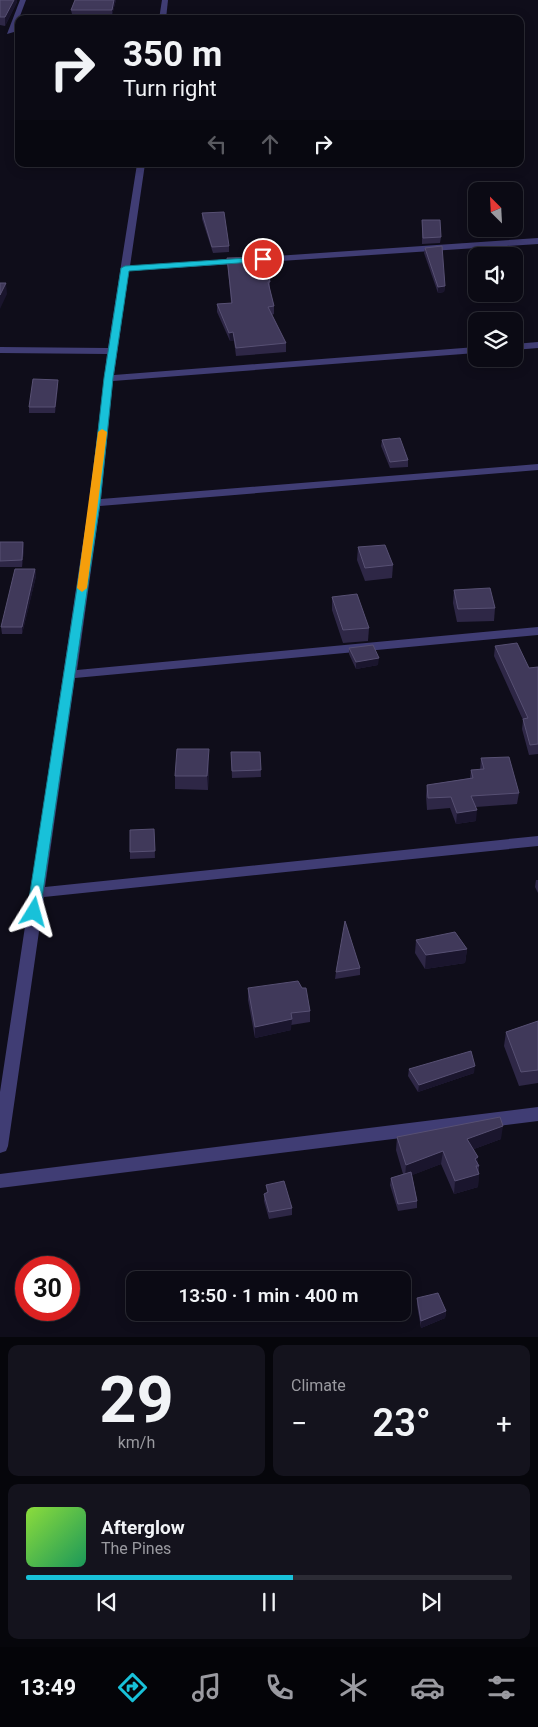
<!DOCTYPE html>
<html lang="en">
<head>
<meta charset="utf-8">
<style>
	:root { --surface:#0b0a14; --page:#14131d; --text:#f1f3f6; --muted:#9a9aa0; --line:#2b2b34; --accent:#18c1d9 }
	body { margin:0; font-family:Roboto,sans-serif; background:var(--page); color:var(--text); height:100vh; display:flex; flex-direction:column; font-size:19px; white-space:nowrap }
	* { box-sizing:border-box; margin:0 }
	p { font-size:16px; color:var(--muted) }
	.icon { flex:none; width:28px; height:28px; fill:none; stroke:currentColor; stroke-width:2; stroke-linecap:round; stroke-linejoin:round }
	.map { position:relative; height:1337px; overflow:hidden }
	.details { display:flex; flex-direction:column; gap:8px; padding:8px; background:#06060b; flex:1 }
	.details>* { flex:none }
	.banner { position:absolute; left:15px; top:15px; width:509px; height:152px; border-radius:10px; box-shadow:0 2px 12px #0003,0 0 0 1px var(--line); background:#0b0a14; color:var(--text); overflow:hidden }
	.needle { width:32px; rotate:336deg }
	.tools { position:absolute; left:468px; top:182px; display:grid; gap:10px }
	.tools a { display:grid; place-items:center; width:55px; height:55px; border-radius:10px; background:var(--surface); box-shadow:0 2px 12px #0003,0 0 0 1px var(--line); font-size:25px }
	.speed { position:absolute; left:15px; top:1256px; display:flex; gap:10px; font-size:25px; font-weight:700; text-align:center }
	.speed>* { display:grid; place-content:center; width:65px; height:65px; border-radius:50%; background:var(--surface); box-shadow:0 2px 12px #0003,0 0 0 1px var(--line); line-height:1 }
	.speed .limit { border:8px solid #d22; background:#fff; color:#111 }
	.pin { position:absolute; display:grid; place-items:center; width:42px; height:42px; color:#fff; margin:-21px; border:2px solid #fff; border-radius:50%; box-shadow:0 1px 5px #0007 }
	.me { position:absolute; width:55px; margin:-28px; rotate:8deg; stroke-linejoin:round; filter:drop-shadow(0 0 4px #0008) }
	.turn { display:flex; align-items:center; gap:18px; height:105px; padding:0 25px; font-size:22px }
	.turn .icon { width:65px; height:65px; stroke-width:2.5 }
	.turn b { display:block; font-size:35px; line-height:42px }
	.lanes { display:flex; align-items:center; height:48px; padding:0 25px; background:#0003; justify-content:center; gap:25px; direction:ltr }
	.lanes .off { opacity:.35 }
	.big { font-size:38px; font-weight:600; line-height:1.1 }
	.details .card { flex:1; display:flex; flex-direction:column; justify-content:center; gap:8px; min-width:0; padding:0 18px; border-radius:10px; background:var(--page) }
	.details .dial { align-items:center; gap:0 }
	.dial b { font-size:65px; line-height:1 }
	.song { display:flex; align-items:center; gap:15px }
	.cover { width:60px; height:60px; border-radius:8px; background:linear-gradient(135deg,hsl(90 70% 55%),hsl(150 70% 35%)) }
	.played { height:5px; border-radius:2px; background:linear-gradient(90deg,var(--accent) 55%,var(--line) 55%) }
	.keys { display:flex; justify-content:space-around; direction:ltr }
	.heat { display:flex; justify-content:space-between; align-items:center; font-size:28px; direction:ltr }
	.details .tiles { flex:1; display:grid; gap:8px; grid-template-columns:1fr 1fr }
	.card:last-child { grid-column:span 2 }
	.trip { position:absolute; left:126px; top:1271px; width:285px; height:50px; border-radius:10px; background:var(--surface); box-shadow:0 2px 12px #0003,0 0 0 1px var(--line); font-weight:600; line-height:50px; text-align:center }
	.tabs { display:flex; height:80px; justify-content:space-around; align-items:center; background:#040408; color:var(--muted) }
	.tabs .icon { width:35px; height:35px }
	.tabs .selected { color:var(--accent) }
	.tabs b { font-size:22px; color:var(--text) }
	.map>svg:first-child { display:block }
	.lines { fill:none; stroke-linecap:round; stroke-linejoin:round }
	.minor { fill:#403d74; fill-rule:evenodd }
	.wall { fill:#2e2746 }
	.shaded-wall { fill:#1a152d }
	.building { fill:#40395a; stroke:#575073 }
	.route { fill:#18c1d9; stroke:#107d8d }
	.slow { fill:#f59e0b }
</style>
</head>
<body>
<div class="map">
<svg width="538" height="1337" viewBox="0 0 538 1337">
	<rect width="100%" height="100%" fill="#0f0d1a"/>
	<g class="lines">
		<g class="minor">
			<path d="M20 0H26L14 32 7 34Z"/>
			<path d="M162 0H168L166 19H159Z"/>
			<path d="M137 164H145L130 266 538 238V244L129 271 114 375 476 347V353L113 381 101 499 538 464V470L100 506 77 670 538 627V635L75 678 45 887 538 836V846L44 897 8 1146 6 1151 0 1153V1092L89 503 107 354 0 353V347L108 348Z"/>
			<path d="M538 342V348L514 350V344Z"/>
			<path d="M538 1107V1121L0 1188V1174Z"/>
		</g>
	</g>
	<g class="wall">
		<path d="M0 0 17 2 5 26 0 25Z"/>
		<path d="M75 0H116L112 15 72 14 71 10Z"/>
		<path d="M202 213 229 246V252L213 253 202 219Z"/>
		<path d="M422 220 441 237 440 243 422 244Z"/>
		<path d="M425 248 445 286 444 292 438 293 424 253Z"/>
		<path d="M227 258 270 282V290L274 306V314L272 315 286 343V352L236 356 234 341H230L217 312V304L231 303Z"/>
		<path d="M58 386 55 413H29V407Z"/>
		<path d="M382 440 408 460V467L390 468 381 446Z"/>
		<path d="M0 542H23L24 548 22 567H0Z"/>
		<path d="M358 547 393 565 392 578 365 581 357 560Z"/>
		<path d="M35 569 36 576 22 634H2L1 627Z"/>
		<path d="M454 590 495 608 494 621 457 622 453 603Z"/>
		<path d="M332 597 369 628 368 641 343 643 332 610Z"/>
		<path d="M495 646 529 668 538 667V754L529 755 522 729 523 720 494 656Z"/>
		<path d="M349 648 378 665 356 669 349 654Z"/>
		<path d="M231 752H260L261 777 232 778Z"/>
		<path d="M481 758 519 793 517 804 476 807V821L456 824 450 808 427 810 426 796 427 785 470 778 471 770H480Z"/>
		<path d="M209 762 208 790 175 789V776Z"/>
		<path d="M154 829 155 858 130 859V852Z"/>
		<path d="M536 880H538V893L535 887Z"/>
		<path d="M416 940 467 949 465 963 425 969 415 953Z"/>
		<path d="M360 968V975L335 979 336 972Z"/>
		<path d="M248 988 310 1011V1022L291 1025V1030L255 1038 248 1000Z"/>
		<path d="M538 1021V1083L519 1086 504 1046 506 1032Z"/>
		<path d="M409 1069 474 1073 418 1092 408 1076Z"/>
		<path d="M397 1137 501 1139 474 1149 478 1164 479 1166 478 1187 454 1194 441 1164 412 1175 417 1201V1208L398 1211 390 1185 391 1178 403 1174 396 1150Z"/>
		<path d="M266 1185 292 1208V1215L269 1219 264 1201V1194L267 1193Z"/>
		<path d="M417 1298 446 1311 445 1318 421 1328 417 1305Z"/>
	</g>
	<g class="shaded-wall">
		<path d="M14 0H17V2L5 26V17Z"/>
		<path d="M114 0H116L112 15V10Z"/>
		<path d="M6 283 7 294 0 309V295Z"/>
		<path d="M445 286 444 292 438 293V287Z"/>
		<path d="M233 332 234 341H230L229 333Z"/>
		<path d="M58 380V386L55 413V407Z"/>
		<path d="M23 542 24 548 22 567V560Z"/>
		<path d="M35 569 36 576 22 634V627Z"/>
		<path d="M379 658 378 665 356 669V662Z"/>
		<path d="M209 749V762L208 790 207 776Z"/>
		<path d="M477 810 476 821 456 824 457 813Z"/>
		<path d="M467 949 465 963 425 969 426 955Z"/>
		<path d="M292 1019 291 1030 255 1038V1027Z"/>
		<path d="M475 1066 474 1073 418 1092 419 1085Z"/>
		<path d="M503 1126 501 1139 466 1152 467 1139Z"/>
		<path d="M443 1151 441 1164 405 1178 406 1165Z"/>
		<path d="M478 1157 477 1166 475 1159Z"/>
		<path d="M479 1174 478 1187 454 1194 455 1181Z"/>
		<path d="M446 1311 445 1318 421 1328V1321Z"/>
	</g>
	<g class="building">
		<path d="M0 0H14L5 17H0Z"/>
		<path d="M75 0H114L112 10H71Z"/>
		<path d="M224 212 229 246 212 247 202 213Z"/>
		<path d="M422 220H440L441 237 423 238Z"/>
		<path d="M442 246 445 286 438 287 425 248Z"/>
		<path d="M266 257 270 282H268L274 306 268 307 286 343 236 348 233 332 229 333 217 304 232 303 227 258Z"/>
		<path d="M0 283H6L0 295Z"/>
		<path d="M33 379 58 380 55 407H29Z"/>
		<path d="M400 438 408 460 390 462 382 440Z"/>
		<path d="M0 542H23L22 560 0 561Z"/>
		<path d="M385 545 393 565 365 568 358 547Z"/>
		<path d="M15 569H35L22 627H1Z"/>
		<path d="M490 588 495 608 458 609 454 590Z"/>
		<path d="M357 594 369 628 343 630 332 597Z"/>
		<path d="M517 643 529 668 538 667V744L530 745 523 719 528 718 495 646Z"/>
		<path d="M373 645 379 658 356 662 349 648Z"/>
		<path d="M177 749H209L207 776H175Z"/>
		<path d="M231 752H260L261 770 232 771Z"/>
		<path d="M509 757 519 793 471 796 477 810 457 813 451 797 428 798 427 785 473 778 471 770 484 769 481 758Z"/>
		<path d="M154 829 155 851 130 852V830Z"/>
		<path d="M345 921 360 968 336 972Z"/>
		<path d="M455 932 467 949 426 955 416 940Z"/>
		<path d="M298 981 302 988H306L310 1011 291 1013 292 1019 255 1027 248 988Z"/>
		<path d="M538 1021V1070L521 1072 506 1032Z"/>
		<path d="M471 1051 475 1066 419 1085 409 1069Z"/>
		<path d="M500 1117 503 1126 467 1139 478 1157 475 1159 479 1166H476L479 1174 455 1181 443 1151 406 1165 397 1137Z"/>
		<path d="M411 1172 417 1201 398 1204 391 1178Z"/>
		<path d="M284 1181 292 1208 269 1212 264 1194 268 1192 266 1185Z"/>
		<path d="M438 1293 446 1311 421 1321 417 1298Z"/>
	</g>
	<path class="route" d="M263 257 266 258V261L129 271 113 378 100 503 40 912 34 917 29 916 27 912 90 503 104 378 121 268 125 266Z"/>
	<path class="slow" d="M102 429 107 432 87 588 82 592 77 588 98 432Z"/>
</svg>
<div class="tools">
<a><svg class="needle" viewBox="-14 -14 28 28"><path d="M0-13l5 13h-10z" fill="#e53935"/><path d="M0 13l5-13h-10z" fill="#9a9aa0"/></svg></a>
<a><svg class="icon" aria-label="sound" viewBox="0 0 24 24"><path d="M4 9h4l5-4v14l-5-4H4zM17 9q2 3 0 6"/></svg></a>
<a><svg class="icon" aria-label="layers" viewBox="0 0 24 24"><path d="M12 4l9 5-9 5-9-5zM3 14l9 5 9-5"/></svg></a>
</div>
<div class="speed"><div class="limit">30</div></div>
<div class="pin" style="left:263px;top:259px;background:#d93025"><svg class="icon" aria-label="arrive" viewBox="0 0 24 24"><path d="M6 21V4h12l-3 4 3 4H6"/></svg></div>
<svg class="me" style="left:34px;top:912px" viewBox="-20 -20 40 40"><path d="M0-17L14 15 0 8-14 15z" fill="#18c1d9" stroke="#fff" stroke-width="4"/></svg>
<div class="trip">13:50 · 1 min · 400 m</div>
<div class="banner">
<div class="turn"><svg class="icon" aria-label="right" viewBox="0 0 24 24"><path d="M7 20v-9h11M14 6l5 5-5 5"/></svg><div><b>350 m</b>Turn right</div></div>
<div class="lanes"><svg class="icon off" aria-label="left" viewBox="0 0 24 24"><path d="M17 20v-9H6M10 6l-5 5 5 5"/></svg><svg class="icon off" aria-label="ahead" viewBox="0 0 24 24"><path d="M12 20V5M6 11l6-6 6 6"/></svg><svg class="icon" aria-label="right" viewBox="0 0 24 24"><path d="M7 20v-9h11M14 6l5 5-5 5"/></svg></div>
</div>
</div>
<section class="details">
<div class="tiles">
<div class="card dial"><b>29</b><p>km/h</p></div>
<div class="card"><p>Climate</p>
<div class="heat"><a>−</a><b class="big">23°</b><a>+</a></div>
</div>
<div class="card">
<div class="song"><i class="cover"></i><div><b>Afterglow</b><p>The Pines</p></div></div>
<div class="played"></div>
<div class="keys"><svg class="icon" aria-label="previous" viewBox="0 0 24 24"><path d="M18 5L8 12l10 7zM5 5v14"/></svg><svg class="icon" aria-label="pause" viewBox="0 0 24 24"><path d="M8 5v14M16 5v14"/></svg><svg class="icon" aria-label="next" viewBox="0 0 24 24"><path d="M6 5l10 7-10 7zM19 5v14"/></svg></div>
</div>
</div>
</section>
<nav class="tabs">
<b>13:49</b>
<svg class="icon selected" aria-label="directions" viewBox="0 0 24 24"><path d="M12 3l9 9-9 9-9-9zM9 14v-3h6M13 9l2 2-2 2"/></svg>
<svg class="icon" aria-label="music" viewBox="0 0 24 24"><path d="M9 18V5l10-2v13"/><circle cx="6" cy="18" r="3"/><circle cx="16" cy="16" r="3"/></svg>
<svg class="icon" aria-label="phone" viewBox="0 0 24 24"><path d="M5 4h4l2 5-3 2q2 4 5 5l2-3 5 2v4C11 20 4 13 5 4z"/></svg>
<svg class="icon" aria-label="climate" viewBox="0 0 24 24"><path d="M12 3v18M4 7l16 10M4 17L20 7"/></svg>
<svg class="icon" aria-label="car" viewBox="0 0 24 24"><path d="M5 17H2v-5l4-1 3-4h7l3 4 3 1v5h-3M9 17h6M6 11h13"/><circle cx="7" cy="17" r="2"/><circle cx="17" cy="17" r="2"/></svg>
<svg class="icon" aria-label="filters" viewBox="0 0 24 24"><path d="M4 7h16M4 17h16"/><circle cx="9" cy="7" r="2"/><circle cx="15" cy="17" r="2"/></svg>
</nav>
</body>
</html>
